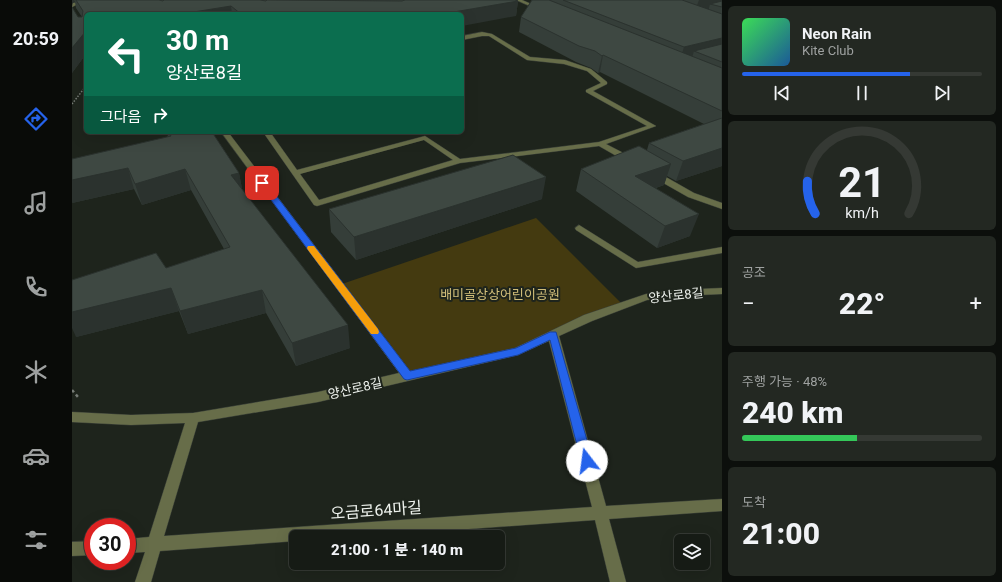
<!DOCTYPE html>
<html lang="ko">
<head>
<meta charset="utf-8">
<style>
	:root { --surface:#161b15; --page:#232822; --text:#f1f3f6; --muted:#9ea1a0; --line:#353934; --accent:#2563eb }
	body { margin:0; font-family:Roboto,"Noto Sans KR",sans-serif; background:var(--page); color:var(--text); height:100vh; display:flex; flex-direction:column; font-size:15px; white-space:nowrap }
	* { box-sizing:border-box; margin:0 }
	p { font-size:13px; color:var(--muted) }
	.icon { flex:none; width:22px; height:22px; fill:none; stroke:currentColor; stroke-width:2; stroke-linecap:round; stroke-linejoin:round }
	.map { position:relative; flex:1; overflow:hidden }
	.side { display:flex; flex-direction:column; gap:6px; padding:6px; background:#0c0f0c; width:280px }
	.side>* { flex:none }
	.guide { position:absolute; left:12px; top:12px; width:380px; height:122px; border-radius:6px; box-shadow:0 4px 16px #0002,0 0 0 1px var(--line); background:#0b6e4f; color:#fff; overflow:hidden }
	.controls { position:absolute; left:602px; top:534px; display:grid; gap:8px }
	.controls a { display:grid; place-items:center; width:36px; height:36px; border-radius:6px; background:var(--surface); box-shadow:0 4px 16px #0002,0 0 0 1px var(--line); font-size:20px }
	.speed { position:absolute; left:12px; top:518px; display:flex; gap:8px; font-size:20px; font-weight:700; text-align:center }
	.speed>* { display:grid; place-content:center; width:52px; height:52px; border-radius:50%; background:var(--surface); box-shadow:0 4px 16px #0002,0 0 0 1px var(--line); line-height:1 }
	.speed .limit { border:6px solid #d22; background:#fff; color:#111 }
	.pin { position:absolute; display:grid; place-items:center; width:34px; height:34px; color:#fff; margin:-17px; border-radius:8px; box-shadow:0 2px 6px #0006 }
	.me { position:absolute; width:44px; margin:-22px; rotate:345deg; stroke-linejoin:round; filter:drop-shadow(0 0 3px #0008) }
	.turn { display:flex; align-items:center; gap:14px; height:84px; padding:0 16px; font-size:18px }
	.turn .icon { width:52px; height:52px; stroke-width:2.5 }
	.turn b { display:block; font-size:28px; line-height:34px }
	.then { display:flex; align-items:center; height:38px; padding:0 16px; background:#0003; gap:8px; font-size:15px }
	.big { font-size:30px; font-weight:800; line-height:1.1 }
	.side .widget { flex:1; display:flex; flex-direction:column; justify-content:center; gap:6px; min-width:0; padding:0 14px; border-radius:6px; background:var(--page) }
	.side .dial { align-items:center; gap:0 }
	.dial svg { height:104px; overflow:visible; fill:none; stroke:var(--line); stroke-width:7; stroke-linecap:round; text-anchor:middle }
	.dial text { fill:var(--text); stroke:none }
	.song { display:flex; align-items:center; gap:12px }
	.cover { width:48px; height:48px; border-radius:6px; background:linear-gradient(135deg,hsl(130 70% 55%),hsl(210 70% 35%)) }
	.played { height:4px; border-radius:2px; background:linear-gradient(90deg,var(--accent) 70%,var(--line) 70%) }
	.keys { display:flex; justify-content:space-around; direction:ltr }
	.heat { display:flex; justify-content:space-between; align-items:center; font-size:22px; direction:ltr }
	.charge { height:6px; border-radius:3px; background:linear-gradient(90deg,#34c759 48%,var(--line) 0) }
	.trip { position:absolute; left:217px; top:530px; width:216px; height:40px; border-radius:6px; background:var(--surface); box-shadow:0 4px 16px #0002,0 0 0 1px var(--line); font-weight:800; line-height:40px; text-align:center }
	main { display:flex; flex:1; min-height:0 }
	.tabs { display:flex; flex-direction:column; width:72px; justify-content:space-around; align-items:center; background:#090b08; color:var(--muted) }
	.tabs .icon { width:28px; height:28px }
	.tabs .current { color:var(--accent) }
	.tabs b { font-size:18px; color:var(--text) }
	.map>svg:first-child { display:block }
	.green { fill:#443a10 }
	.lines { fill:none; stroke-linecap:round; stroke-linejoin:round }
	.minor-casing { stroke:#3b4139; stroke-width:1 }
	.path-far1 { stroke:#777c76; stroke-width:1.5; stroke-dasharray:1.5 1.5; stroke-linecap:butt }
	.path { stroke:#777c76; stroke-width:2.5; stroke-dasharray:3 3; stroke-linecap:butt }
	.minor { fill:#676d49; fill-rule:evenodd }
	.wall { fill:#353e39 }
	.shaded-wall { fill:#2b322e }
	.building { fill:#3e4842; stroke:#2b322e }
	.route { fill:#2563eb; stroke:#184099 }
	.slow { fill:#f59e0b }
	.labels { text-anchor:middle; stroke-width:4; stroke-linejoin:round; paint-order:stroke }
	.park-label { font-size:13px; fill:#d2bf7a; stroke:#1e241c }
	.street-label { font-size:13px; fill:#edf1ec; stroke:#1e241c }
	.near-street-label { font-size:16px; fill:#edf1ec; stroke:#1e241c }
</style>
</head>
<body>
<main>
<nav class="tabs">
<b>20:59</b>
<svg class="icon current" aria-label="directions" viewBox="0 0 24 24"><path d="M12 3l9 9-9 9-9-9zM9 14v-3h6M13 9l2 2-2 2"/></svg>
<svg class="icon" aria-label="music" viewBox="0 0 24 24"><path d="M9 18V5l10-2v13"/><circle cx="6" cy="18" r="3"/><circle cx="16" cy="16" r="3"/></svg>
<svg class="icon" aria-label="phone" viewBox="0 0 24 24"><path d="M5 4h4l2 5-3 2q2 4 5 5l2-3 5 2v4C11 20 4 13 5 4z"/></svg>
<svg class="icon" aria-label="climate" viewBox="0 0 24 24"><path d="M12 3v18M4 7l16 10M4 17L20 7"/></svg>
<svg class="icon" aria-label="car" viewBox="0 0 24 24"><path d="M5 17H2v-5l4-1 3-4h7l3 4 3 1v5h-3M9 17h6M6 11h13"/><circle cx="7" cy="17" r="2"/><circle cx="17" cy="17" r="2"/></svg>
<svg class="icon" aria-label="filters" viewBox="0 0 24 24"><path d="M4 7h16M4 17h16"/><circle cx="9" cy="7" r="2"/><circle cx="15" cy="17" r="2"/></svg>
</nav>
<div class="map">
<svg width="650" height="582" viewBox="0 0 650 582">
	<rect width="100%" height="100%" fill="#1e241c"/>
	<path class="green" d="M464 218 551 305 446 351 335 376 267 285Z"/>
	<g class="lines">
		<g class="minor-casing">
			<g id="minor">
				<path d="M23 0H35L4 5 0 7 1 3Z"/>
				<path d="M444 0H450L471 9 467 10Z"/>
				<path d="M410 32 420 34 458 57 493 60 519 69 535 82V84L521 91 584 126 534 144 561 158V162H555L527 146 388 163 245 206 242 205 191 132H198L225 170 353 136 388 159 527 142 575 126 514 92V90L529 83 515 71 492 64 455 60 417 36H410L390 40V36ZM352 140 381 160 247 200 228 174Z"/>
				<path d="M149 132H156L338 371 443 348 512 315 574 294 605 290 650 288V294L605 296 575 300 520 321 487 336 534 506 650 499V511L537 519 554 582H538L523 520 286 537H224V541L88 551 79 582H63L73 552 55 553V539L77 537 113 423 59 425 0 422V412L59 415 121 413 246 392 327 373ZM477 341 520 507 92 536 126 422 246 402 446 355Z"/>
				<path d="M579 172H585L622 193 650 203V209L616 197 579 176Z"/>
				<path d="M507 225 566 262 650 247V253L564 268 504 230 503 228Z"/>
				<path d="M21 541V555L0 556V542Z"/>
			</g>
		</g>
		<path class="path-far1" d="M0 104 14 86"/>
		<path class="path" d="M0 390 6 397"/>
		<use href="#minor" class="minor"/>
	</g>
	<g class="wall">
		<path d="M0 0H443L446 1 444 16 390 14H14V54L0 73 6 17H10L4 8 3 2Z"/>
		<path d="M460 0H650V166L604 181 595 176 592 185 584 188 618 236 585 248 504 191 509 169 575 150 577 143 632 124 528 72 526 73 519 68 504 62 447 32 449 17Z"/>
		<path d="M94 132H140L167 173 170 189 278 348 224 366 194 313 116 334 107 311 4 337 94 268 152 249 119 190 70 205 62 189 0 203 96 136Z"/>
		<path d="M470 199 284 260 259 232 257 209Z"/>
	</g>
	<g class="shaded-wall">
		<path d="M0 0H2L3 2 0 3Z"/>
		<path d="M627 0H650V7L638 4 636 12 622 14Z"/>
		<path d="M446 1 444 16 390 26V14H370Z"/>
		<path d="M159 6 160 14H109Z"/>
		<path d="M14 31V54L0 73V48Z"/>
		<path d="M650 38V53L622 51 619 61 607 63 612 47Z"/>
		<path d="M531 55 528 72 526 73 530 56Z"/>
		<path d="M650 148V166L604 181 611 161Z"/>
		<path d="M599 164 592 185 556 197 563 176Z"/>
		<path d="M56 168 62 189 0 203V180Z"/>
		<path d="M113 169 119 190 70 205 63 184Z"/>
		<path d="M167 173 171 194 159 175Z"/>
		<path d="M474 177 470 199 284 260 282 237Z"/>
		<path d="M627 214 618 236 585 248 593 226Z"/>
		<path d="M99 288 107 311 4 337 0 328V312Z"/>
		<path d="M190 290 194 313 116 334 108 311Z"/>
		<path d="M276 325 278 348 224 366 220 343Z"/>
	</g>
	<g class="building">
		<path d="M4 0H87L91 1 92 0H188L194 1 195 0 330 1 333 0H443L446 1 370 14H169L159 6 109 14H14V31L0 48V7L6 17H10L11 11Z"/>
		<path d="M460 0H477L650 68V111L531 55 530 56 523 51 507 46 449 17Z"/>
		<path d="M491 0H610L650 14V38L612 47Z"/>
		<path d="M650 1V7L638 4Z"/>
		<path d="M650 44V62L622 51Z"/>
		<path d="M650 118V148L611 161 577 143Z"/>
		<path d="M97 132H140L167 173 159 175 276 325 220 343 190 290 108 311 99 288 0 312V280L84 253 94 268 158 247 113 169 63 184 56 168 0 180V159L99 136Z"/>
		<path d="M567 146 599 164 563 176 627 214 593 226 509 169Z"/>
		<path d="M441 155 474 177 282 237 257 209Z"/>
	</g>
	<path class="route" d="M188 181H193L338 371 444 348 478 332H484L521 461 520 464 515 466 511 464 509 461 478 340 446 355 335 380 332 379 188 185Z"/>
	<path class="slow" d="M236 246H242L306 329 307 332 306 334H299L236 250 235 248Z"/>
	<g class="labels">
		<g class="park-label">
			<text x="428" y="299">배미골상상어린이공원</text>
		</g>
		<g class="street-label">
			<text transform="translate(604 295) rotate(-6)" y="5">양산로8길</text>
			<text transform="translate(283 388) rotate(-13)" y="5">양산로8길</text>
		</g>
		<g class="near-street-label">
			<text transform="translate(304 510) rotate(-4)" y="6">오금로64마길</text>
		</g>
	</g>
</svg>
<div class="controls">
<a><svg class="icon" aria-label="layers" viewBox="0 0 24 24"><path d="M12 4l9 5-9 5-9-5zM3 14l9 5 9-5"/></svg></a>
</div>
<div class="speed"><div class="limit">30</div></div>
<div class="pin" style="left:190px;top:183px;background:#d93025"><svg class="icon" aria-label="arrive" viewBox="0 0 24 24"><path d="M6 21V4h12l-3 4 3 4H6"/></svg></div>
<svg class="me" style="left:515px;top:461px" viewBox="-20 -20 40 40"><circle r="19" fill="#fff"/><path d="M0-13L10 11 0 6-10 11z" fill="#2563eb"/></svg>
<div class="trip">21:00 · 1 분 · 140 m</div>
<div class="guide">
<div class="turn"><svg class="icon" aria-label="left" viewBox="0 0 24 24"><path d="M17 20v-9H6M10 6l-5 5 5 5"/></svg><div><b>30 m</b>양산로8길</div></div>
<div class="then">그다음<svg class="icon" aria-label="right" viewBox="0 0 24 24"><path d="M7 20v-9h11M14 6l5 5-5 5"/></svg></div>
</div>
</div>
<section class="side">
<div class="widget">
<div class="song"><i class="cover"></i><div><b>Neon Rain</b><p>Kite Club</p></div></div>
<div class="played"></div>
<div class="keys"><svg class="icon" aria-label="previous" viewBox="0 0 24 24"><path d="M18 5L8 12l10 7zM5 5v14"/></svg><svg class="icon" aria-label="pause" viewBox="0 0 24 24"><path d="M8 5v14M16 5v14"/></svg><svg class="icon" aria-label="next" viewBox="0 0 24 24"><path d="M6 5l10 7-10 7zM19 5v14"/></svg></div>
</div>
<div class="widget dial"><svg viewBox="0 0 100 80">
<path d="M14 69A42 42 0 1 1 86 69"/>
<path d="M14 69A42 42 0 0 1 8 44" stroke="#2563eb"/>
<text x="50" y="56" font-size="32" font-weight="700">21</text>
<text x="50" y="72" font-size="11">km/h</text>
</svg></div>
<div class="widget"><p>공조</p>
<div class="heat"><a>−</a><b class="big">22°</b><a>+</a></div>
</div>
<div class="widget"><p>주행 가능 · 48%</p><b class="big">240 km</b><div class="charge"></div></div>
<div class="widget"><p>도착</p><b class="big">21:00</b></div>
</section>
</main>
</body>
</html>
